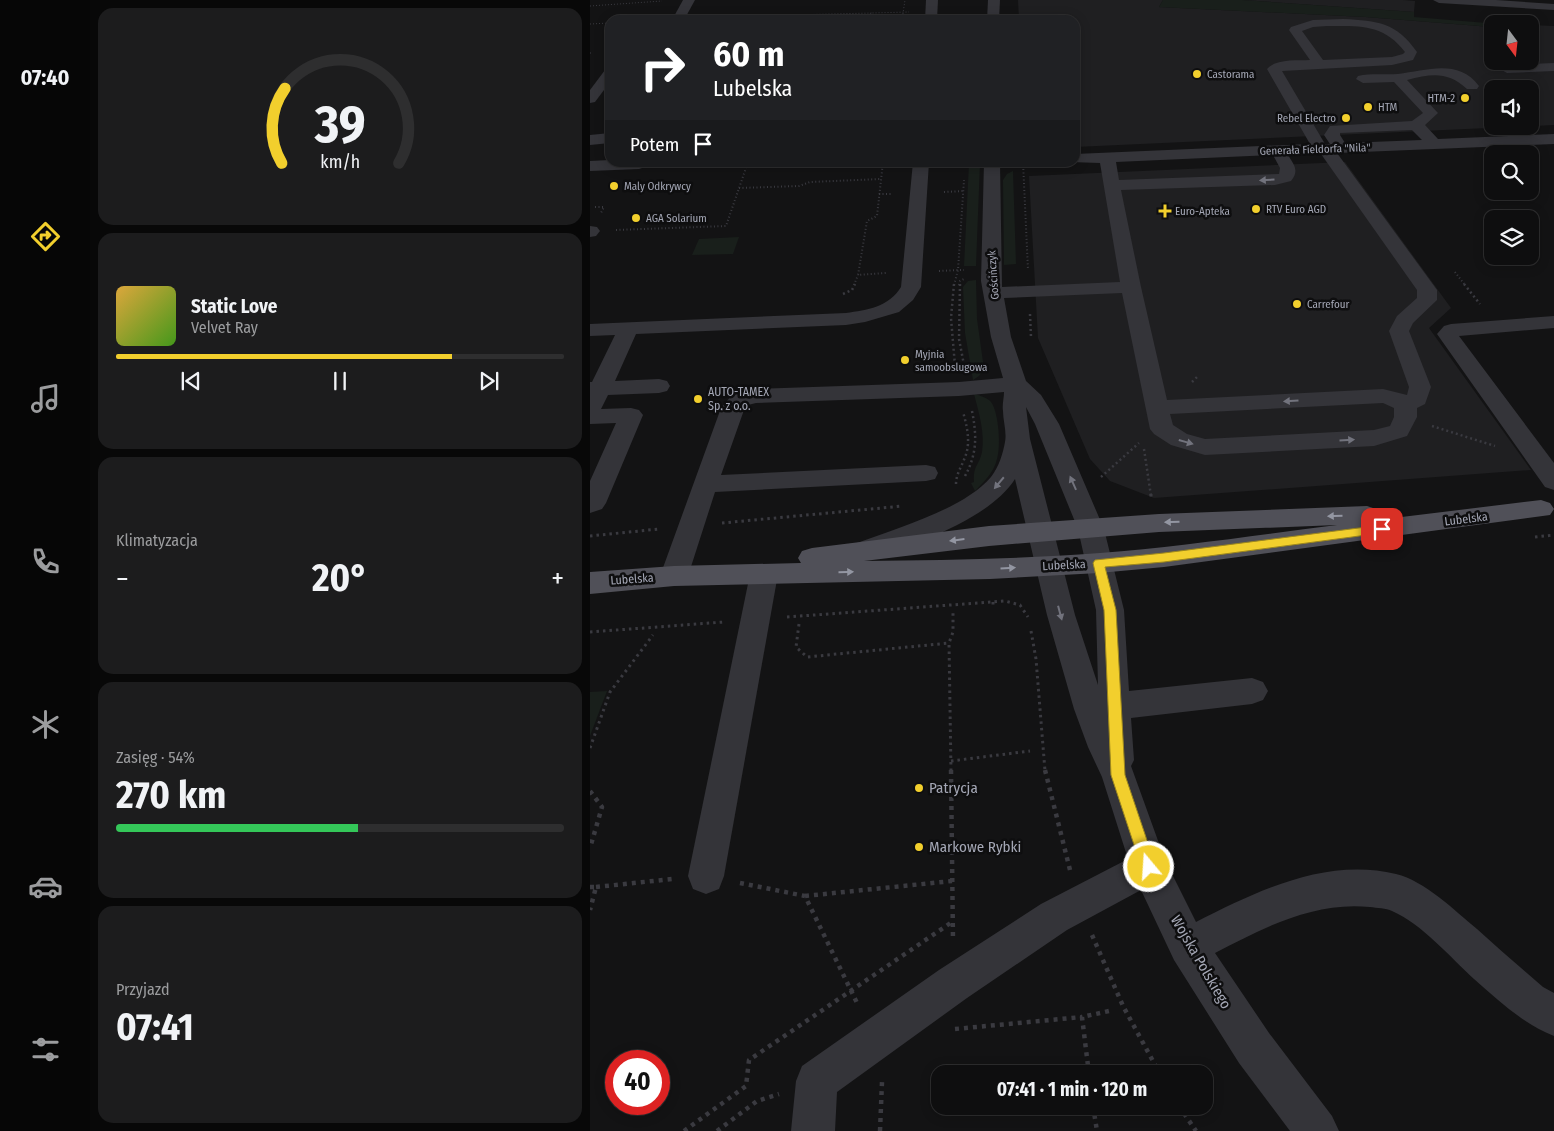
<!DOCTYPE html>
<html lang="pl">
<head>
<meta charset="utf-8">
<style>
	:root { --surface:#0e0e0f; --page:#1c1c1d; --text:#f1f3f6; --muted:#9b9c9e; --line:#2e2e2f; --accent:#f2cf2d }
	body { margin:0; font-family:"Fira Sans Condensed",sans-serif; background:var(--page); color:var(--text); height:100vh; display:flex; flex-direction:column; font-size:19px; white-space:nowrap }
	* { box-sizing:border-box; margin:0 }
	p { font-size:16px; color:var(--muted) }
	.icon { flex:none; width:28px; height:28px; fill:none; stroke:currentColor; stroke-width:2; stroke-linecap:round; stroke-linejoin:round }
	.map { position:relative; flex:1; overflow:hidden }
	.sheet { display:flex; flex-direction:column; gap:8px; padding:8px; background:#080808; width:500px }
	.sheet>* { flex:none }
	.guide { position:absolute; left:15px; top:15px; width:475px; height:152px; border-radius:15px; box-shadow:0 2px 12px #0003,0 0 0 1px var(--line); background:#202124; color:#fff; overflow:hidden }
	.needle { width:32px; rotate:165deg }
	.buttons { position:absolute; left:894px; top:15px; display:grid; gap:10px }
	.buttons a { display:grid; place-items:center; width:55px; height:55px; border-radius:10px; background:var(--surface); box-shadow:0 2px 12px #0003,0 0 0 1px var(--line); font-size:25px }
	.speed { position:absolute; left:15px; top:1050px; display:flex; gap:10px; font-size:25px; font-weight:700; text-align:center }
	.speed>* { display:grid; place-content:center; width:65px; height:65px; border-radius:50%; background:var(--surface); box-shadow:0 2px 12px #0003,0 0 0 1px var(--line); line-height:1 }
	.speed .limit { border:8px solid #d22; background:#fff; color:#111 }
	.pin { position:absolute; display:grid; place-items:center; width:42px; height:42px; color:#fff; margin:-21px; border-radius:10px; box-shadow:0 2px 8px #0006 }
	.me { position:absolute; width:55px; margin:-28px; rotate:342deg; stroke-linejoin:round; filter:drop-shadow(0 0 4px #0008) }
	.turn { display:flex; align-items:center; gap:18px; height:105px; padding:0 25px; font-size:22px }
	.turn .icon { width:65px; height:65px; stroke-width:2.5 }
	.turn b { display:block; font-size:35px; line-height:42px }
	.then { display:flex; align-items:center; height:48px; padding:0 25px; background:#0003; gap:10px; font-size:19px }
	.big { font-size:38px; font-weight:700; line-height:1.1 }
	.sheet .widget { flex:1; display:flex; flex-direction:column; justify-content:center; gap:8px; min-width:0; padding:0 18px; border-radius:15px; background:var(--page) }
	.sheet .dial { align-items:center; gap:0 }
	.dial svg { height:130px; overflow:visible; fill:none; stroke:var(--line); stroke-width:7; stroke-linecap:round; text-anchor:middle }
	.dial text { fill:var(--text); stroke:none }
	.song { display:flex; align-items:center; gap:15px }
	.cover { width:60px; height:60px; border-radius:8px; background:linear-gradient(135deg,hsl(40 70% 55%),hsl(100 70% 35%)) }
	.played { height:5px; border-radius:2px; background:linear-gradient(90deg,var(--accent) 75%,var(--line) 75%) }
	.keys { display:flex; justify-content:space-around; direction:ltr }
	.heat { display:flex; justify-content:space-between; align-items:center; font-size:28px; direction:ltr }
	.charge { height:8px; border-radius:4px; background:linear-gradient(90deg,#34c759 54%,var(--line) 0) }
	.trip { position:absolute; left:341px; top:1065px; width:282px; height:50px; border-radius:15px; background:var(--surface); box-shadow:0 2px 12px #0003,0 0 0 1px var(--line); font-weight:700; line-height:50px; text-align:center }
	main { display:flex; flex:1; min-height:0 }
	.dock { display:flex; flex-direction:column; width:90px; justify-content:space-around; align-items:center; background:#060606; color:var(--muted) }
	.dock .icon { width:35px; height:35px }
	.dock .selected { color:var(--accent) }
	.dock b { font-size:22px; color:var(--text) }
	.map>svg:first-child { display:block }
	.built { fill:#1f1f21; fill-rule:evenodd }
	.green { fill:#191f1b }
	.lines { fill:none; stroke-linecap:round; stroke-linejoin:round }
	.path-far4 { stroke:#3a3a40; stroke-width:1; stroke-dasharray:1 2; stroke-linecap:butt }
	.path-far3 { stroke:#3a3a40; stroke-width:2; stroke-dasharray:1 2.5; stroke-linecap:butt }
	.path-far2 { stroke:#3a3a40; stroke-width:2.5; stroke-dasharray:2 3; stroke-linecap:butt }
	.path-far1 { stroke:#3a3a40; stroke-width:3; stroke-dasharray:2.5 4; stroke-linecap:butt }
	.path { stroke:#3a3a40; stroke-width:4.5; stroke-dasharray:4 5; stroke-linecap:butt }
	.minor { fill:#343439; fill-rule:evenodd }
	.major { fill:#505058; fill-rule:evenodd }
	.oneway { fill:#72737d }
	.oneway2 { fill:#9396a2 }
	.route { fill:#f2cf2d; stroke:#9d871d }
	.poi-dot { fill:#f2cf2d; stroke:#0e0e0f; stroke-width:2 }
	.labels { text-anchor:middle; stroke-width:5; stroke-linejoin:round; paint-order:stroke }
	.far-poi-label { font-size:11px; fill:#a4a7b5; stroke:#0e0e0f; text-anchor:start }
	.far-street-label { font-size:11px; fill:#a4a7b5; stroke:#0e0e0f }
	.poi-label { font-size:12px; fill:#a4a7b5; stroke:#0e0e0f; text-anchor:start }
	.street-label { font-size:12px; fill:#a4a7b5; stroke:#0e0e0f }
	.near-poi-label { font-size:15px; fill:#a4a7b5; stroke:#0e0e0f; text-anchor:start }
	.near-street-label { font-size:15px; fill:#a4a7b5; stroke:#0e0e0f }
</style>
</head>
<body>
<main>
<nav class="dock">
<b>07:40</b>
<svg class="icon selected" aria-label="directions" viewBox="0 0 24 24"><path d="M12 3l9 9-9 9-9-9zM9 14v-3h6M13 9l2 2-2 2"/></svg>
<svg class="icon" aria-label="music" viewBox="0 0 24 24"><path d="M9 18V5l10-2v13"/><circle cx="6" cy="18" r="3"/><circle cx="16" cy="16" r="3"/></svg>
<svg class="icon" aria-label="phone" viewBox="0 0 24 24"><path d="M5 4h4l2 5-3 2q2 4 5 5l2-3 5 2v4C11 20 4 13 5 4z"/></svg>
<svg class="icon" aria-label="climate" viewBox="0 0 24 24"><path d="M12 3v18M4 7l16 10M4 17L20 7"/></svg>
<svg class="icon" aria-label="car" viewBox="0 0 24 24"><path d="M5 17H2v-5l4-1 3-4h7l3 4 3 1v5h-3M9 17h6M6 11h13"/><circle cx="7" cy="17" r="2"/><circle cx="17" cy="17" r="2"/></svg>
<svg class="icon" aria-label="filters" viewBox="0 0 24 24"><path d="M4 7h16M4 17h16"/><circle cx="9" cy="7" r="2"/><circle cx="15" cy="17" r="2"/></svg>
</nav>
<section class="sheet">
<div class="widget dial"><svg viewBox="0 0 100 80">
<path d="M14 69A42 42 0 1 1 86 69"/>
<path d="M14 69A42 42 0 0 1 16 23" stroke="#f2cf2d"/>
<text x="50" y="56" font-size="32" font-weight="700">39</text>
<text x="50" y="72" font-size="11">km/h</text>
</svg></div>
<div class="widget">
<div class="song"><i class="cover"></i><div><b>Static Love</b><p>Velvet Ray</p></div></div>
<div class="played"></div>
<div class="keys"><svg class="icon" aria-label="previous" viewBox="0 0 24 24"><path d="M18 5L8 12l10 7zM5 5v14"/></svg><svg class="icon" aria-label="pause" viewBox="0 0 24 24"><path d="M8 5v14M16 5v14"/></svg><svg class="icon" aria-label="next" viewBox="0 0 24 24"><path d="M6 5l10 7-10 7zM19 5v14"/></svg></div>
</div>
<div class="widget"><p>Klimatyzacja</p>
<div class="heat"><a>−</a><b class="big">20°</b><a>+</a></div>
</div>
<div class="widget"><p>Zasięg · 54%</p><b class="big">270 km</b><div class="charge"></div></div>
<div class="widget"><p>Przyjazd</p><b class="big">07:41</b></div>
</section>
<div class="map">
<svg width="964" height="1131" viewBox="0 0 964 1131">
	<rect width="100%" height="100%" fill="#131314"/>
	<g class="built">
		<path d="M428 0H573L569 7 776 17 902 27V61H940V25L964 26V125L485 147V20H429ZM902 89H940V126H902Z"/>
		<path d="M652 0H813L825 1 824 12Z"/>
		<path d="M755 162 861 308 839 328 941 470 564 498 520 481 500 459 448 338 439 176Z"/>
	</g>
	<g class="green">
		<path d="M573 0H652L824 12V17L909 24H902V27L776 17 569 7Z"/>
		<path d="M379 163H390L386 266H374Z"/>
		<path d="M423 171 426 264 414 265 413 180 417 174Z"/>
		<path d="M149 237 143 254 102 255 109 239Z"/>
		<path d="M386 280 387 319 394 369 389 376 383 380 375 333 373 287 378 281Z"/>
		<path d="M384 394C389 395 398 398 401 402 409 413 411 447 407 459 404 472 394 482 385 491L381 483 384 482C383 465 389 466 392 452 395 433 389 413 384 394Z"/>
		<path d="M17 691 0 736V692Z"/>
	</g>
	<g class="lines">
		<g class="path-far4">
			<path d="M0 6 72 1"/>
			<path d="M143 20 158 16 282 13"/>
			<path d="M224 20 227 14"/>
			<path d="M266 20 282 13 319 12"/>
			<path d="M312 20 315 0"/>
			<path d="M0 24 20 23"/>
			<path d="M0 53H2"/>
		</g>
		<g class="path-far3">
			<path d="M293 162 287 216 277 221 268 275 296 273"/>
			<path d="M433 162 438 270"/>
			<path d="M149 188 209 186 220 182 291 179"/>
			<path d="M354 192 373 191"/>
			<path d="M289 194H302"/>
			<path d="M5 207H14L11 213"/>
			<path d="M26 230 136 226 158 162"/>
			<path d="M349 271 368 270 374 180"/>
			<path d="M865 272 875 285"/>
			<path d="M264 285 268 275"/>
			<path d="M364 285 368 270H374"/>
			<path d="M369 285 370 281 374 279"/>
		</g>
		<g class="path-far2">
			<path d="M364 284 361 318 365 366"/>
			<path d="M370 284 369 339 374 365"/>
			<path d="M874 284 890 304"/>
			<path d="M253 294 262 290 265 284"/>
			<path d="M440 314 441 337"/>
			<path d="M602 382 609 375"/>
			<path d="M842 426 905 446"/>
			<path d="M554 449 561 496"/>
			<path d="M375 476C387 454 387 436 382 411"/>
			<path d="M511 477 549 443"/>
			<path d="M366 484C366 474 372 466 375 457 381 443 377 426 373 412"/>
		</g>
		<g class="path-far1">
			<path d="M561 494V497"/>
			<path d="M132 523 313 506"/>
			<path d="M0 536 69 529"/>
			<path d="M945 537 964 535"/>
			<path d="M403 602V608"/>
			<path d="M197 617 415 601 430 605 438 617"/>
			<path d="M209 624 206 647 217 657 359 643"/>
			<path d="M441 631 446 659 455 771"/>
			<path d="M0 632 134 622"/>
			<path d="M0 748 20 692 63 635"/>
			<path d="M361 761 440 751"/>
			<path d="M361 771 359 643 363 632V612"/>
		</g>
		<g class="path">
			<path d="M361 770 363 941"/>
			<path d="M455 770 480 870"/>
			<path d="M0 791 12 807 0 848"/>
			<path d="M150 883 215 896 268 1005"/>
			<path d="M0 887H6L0 910"/>
			<path d="M6 887 82 879"/>
			<path d="M215 896 362 881"/>
			<path d="M502 935 533 1006 570 1074"/>
			<path d="M365 1029 492 1017"/>
			<path d="M499 1074 492 1017 519 1011"/>
			<path d="M503 1106 507 1131"/>
			<path d="M589 1106 606 1131"/>
			<path d="M94 1131 156 1086 159 1060 362 922"/>
			<path d="M127 1131 167 1101 189 1094"/>
			<path d="M290 1131 292 1082"/>
		</g>
		<g class="minor">
			<path d="M93 0H105L94 20H82Z"/>
			<path d="M336 0H348L347 20H335Z"/>
			<path d="M398 0H410L409 20H397Z"/>
			<path d="M843 0H906L964 4V10L849 3Z"/>
			<path d="M753 19C788 21 806 22 827 52L823 60 802 65 692 71 735 144H740L734 135 740 126 822 121 833 113 804 82 773 83 766 79 768 76C781 73 795 75 808 74 836 71 868 58 889 86L887 89H877C857 71 842 74 817 80L848 113 835 125 848 139 964 134V144L747 153 847 290V300L823 323 819 331 841 387 835 404 827 408V417L817 436 784 446 615 455 581 445 564 434 560 429 532 293 414 298 421 337 436 381 451 395 469 424 514 529 534 610 539 691 662 678 673 682 678 691 673 700 662 704 541 718 544 760 541 766 575 860 606 922C667 891 736 857 806 874 835 881 864 910 887 929 909 949 931 968 953 987L964 993V1036C932 1023 909 1001 884 979 860 957 832 924 802 911 796 908 787 908 780 907 724 901 673 928 625 953L679 1033 742 1116 749 1131H700L649 1063 584 960 551 890 477 930 377 998 247 1092 245 1131H201L206 1081 212 1066 349 970 451 904 538 859 512 777 498 747 484 709 457 615 425 479C400 519 322 546 277 560L267 557 263 550 267 543C307 528 374 509 401 477 409 467 413 453 415 442 417 432 413 421 413 411 412 405 414 398 414 392L369 396 166 403 158 405 154 410 131 475 336 465 345 467 348 473 345 479 336 481 125 492 98 576 94 583 84 586 74 583 70 576 131 408 142 395 165 389 369 382 413 378 401 337 391 281 394 162H410L412 287 530 282 510 163 480 162H485V154L720 144 677 69C687 58 707 61 720 60L699 30 701 27 723 20ZM737 26C770 26 794 24 815 52L813 54 802 57 733 60 712 31 723 27ZM822 130 832 140 755 143 750 135V133ZM731 154 827 290V298L807 316 799 331 819 387 817 395 793 389 577 400 551 287 531 190 685 185 701 181C709 171 705 166 698 155ZM683 155 690 168 689 174 529 180 526 162ZM793 403 804 408V417L800 426 784 430 615 439 597 434 583 425 580 414ZM436 407 445 424 488 529 506 610 508 685 485 615 440 439Z"/>
			<path d="M964 63V71L917 73 910 69 917 65Z"/>
			<path d="M20 69V82L5 102 0 103V90L15 70Z"/>
			<path d="M20 133V143L0 145V135Z"/>
			<path d="M20 160V162L57 164 55 167 49 169 0 171V161Z"/>
			<path d="M323 162H339L331 287 323 300 309 312 275 322 256 325 46 334 25 381 69 379 77 381 80 386 77 391 69 393 18 395 11 409 41 408 49 410 53 415 16 503 12 509 0 513V481L26 423 0 424V382H2L25 335 0 336V324L256 313C277 310 299 307 311 287Z"/>
			<path d="M0 226 7 227 10 231 6 236 0 237Z"/>
			<path d="M964 316V328L869 336 964 463V490L955 487 847 334 854 326 861 324Z"/>
			<path d="M174 564 184 567 188 574 134 876 129 889 116 894 103 889 98 876 160 574 164 567Z"/>
		</g>
		<path class="major" d="M951 500 960 503 964 509 960 515 574 567 509 573 400 579 84 586 0 594V572L84 566 211 563 208 558 212 551 222 548 399 526 569 514 777 506 786 509 790 515 787 520ZM747 525C668 535 589 547 510 553 431 559 353 560 274 561L399 546 569 532Z"/>
	</g>
	<defs><path id="oneway-solid" d="M-6-.8H1V-3.2L6.5 0L1 3.2V.8H-6Z" transform="scale(1.25)"/></defs>
	<g class="oneway">
		<use href="#oneway-solid" transform="translate(677 180) rotate(177)"/>
		<use href="#oneway-solid" transform="translate(701 401) rotate(177)"/>
		<use href="#oneway-solid" transform="translate(757 440) rotate(-3)"/>
		<use href="#oneway-solid" transform="translate(596 442) rotate(16)"/>
		<use href="#oneway-solid" transform="translate(409 483) rotate(130)"/>
		<use href="#oneway-solid" transform="translate(483 483) rotate(-114)"/>
		<use href="#oneway-solid" transform="translate(470 613) rotate(75)"/>
	</g>
	<g class="oneway2">
		<use href="#oneway-solid" transform="translate(745 516) rotate(178)"/>
		<use href="#oneway-solid" transform="translate(582 522) rotate(178)"/>
		<use href="#oneway-solid" transform="translate(367 540) rotate(173)"/>
		<use href="#oneway-solid" transform="translate(418 568) rotate(-4)"/>
		<use href="#oneway-solid" transform="translate(256 572) rotate(-1)"/>
	</g>
	<path class="route" d="M792 525 798 529 792 533 574 562 515 567 526 610 535 775 566 867 564 872 559 874 553 872 521 775 514 610 503 563 505 560 574 553Z"/>
	<g class="poi-dot">
		<circle cx="607" cy="74" r="5"/>
		<circle cx="875" cy="98" r="5"/>
		<circle cx="778" cy="107" r="5"/>
		<circle cx="756" cy="118" r="5"/>
		<circle cx="24" cy="186" r="5"/>
		<circle cx="666" cy="209" r="5"/>
		<path d="M572.5 203.5h5v5h5v5h-5v5h-5v-5h-5v-5h5z"/>
		<circle cx="46" cy="218" r="5"/>
		<circle cx="707" cy="304" r="5"/>
		<circle cx="315" cy="360" r="5"/>
		<circle cx="108" cy="399" r="5"/>
		<circle cx="329" cy="788" r="5"/>
		<circle cx="329" cy="847" r="5"/>
	</g>
	<g class="labels">
		<g class="far-poi-label">
			<text x="617" y="78">Castorama</text>
			<text x="865" y="102" text-anchor="end">HTM-2</text>
			<text x="788" y="111">HTM</text>
			<text x="746" y="122" text-anchor="end">Rebel Electro</text>
			<text x="34" y="190">Maly Odkrywcy</text>
			<text x="676" y="213">RTV Euro AGD</text>
			<text x="585" y="215">Euro-Apteka</text>
			<text x="56" y="222">AGA Solarium</text>
			<text x="717" y="308">Carrefour</text>
			<text x="325" y="358">Myjnia<tspan x="325" dy="13">samoobslugowa</tspan></text>
		</g>
		<g class="far-street-label">
			<text transform="translate(725 149) rotate(-2)" y="4">Generała Fieldorfa "Nila"</text>
			<text transform="translate(403 275) rotate(-94)" y="4">Gościńczyk</text>
		</g>
		<g class="poi-label">
			<text x="118" y="396">AUTO-TAMEX<tspan x="118" dy="14">Sp. z o.o.</tspan></text>
		</g>
		<g class="street-label">
			<text transform="translate(876 519) rotate(-7)" y="4">Lubelska</text>
			<text transform="translate(474 565) rotate(-3)" y="4">Lubelska</text>
			<text transform="translate(42 579) rotate(-4)" y="4">Lubelska</text>
		</g>
		<g class="near-poi-label">
			<text x="339" y="793">Patrycja</text>
			<text x="339" y="852">Markowe Rybki</text>
		</g>
		<g class="near-street-label">
			<text transform="translate(611 962) rotate(60)" y="5">Wojska Polskiego</text>
		</g>
	</g>
</svg>
<div class="buttons">
<a><svg class="needle" viewBox="-14 -14 28 28"><path d="M0-13l5 13h-10z" fill="#e53935"/><path d="M0 13l5-13h-10z" fill="#9b9c9e"/></svg></a>
<a><svg class="icon" aria-label="sound" viewBox="0 0 24 24"><path d="M4 9h4l5-4v14l-5-4H4zM17 9q2 3 0 6"/></svg></a>
<a><svg class="icon" aria-label="search" viewBox="0 0 24 24"><circle cx="10" cy="10" r="6"/><path d="M15 15l6 6"/></svg></a>
<a><svg class="icon" aria-label="layers" viewBox="0 0 24 24"><path d="M12 4l9 5-9 5-9-5zM3 14l9 5 9-5"/></svg></a>
</div>
<div class="speed"><div class="limit">40</div></div>
<div class="pin" style="left:792px;top:529px;background:#d93025"><svg class="icon" aria-label="arrive" viewBox="0 0 24 24"><path d="M6 21V4h12l-3 4 3 4H6"/></svg></div>
<svg class="me" style="left:559px;top:867px" viewBox="-20 -20 40 40"><circle r="17" fill="#f2cf2d" stroke="#fff" stroke-width="3"/><path d="M0-11L8 9 0 5-8 9z" fill="#fff"/></svg>
<div class="trip">07:41 · 1 min · 120 m</div>
<div class="guide">
<div class="turn"><svg class="icon" aria-label="right" viewBox="0 0 24 24"><path d="M7 20v-9h11M14 6l5 5-5 5"/></svg><div><b>60 m</b>Lubelska</div></div>
<div class="then">Potem<svg class="icon" aria-label="arrive" viewBox="0 0 24 24"><path d="M6 21V4h12l-3 4 3 4H6"/></svg></div>
</div>
</div>
</main>
</body>
</html>
